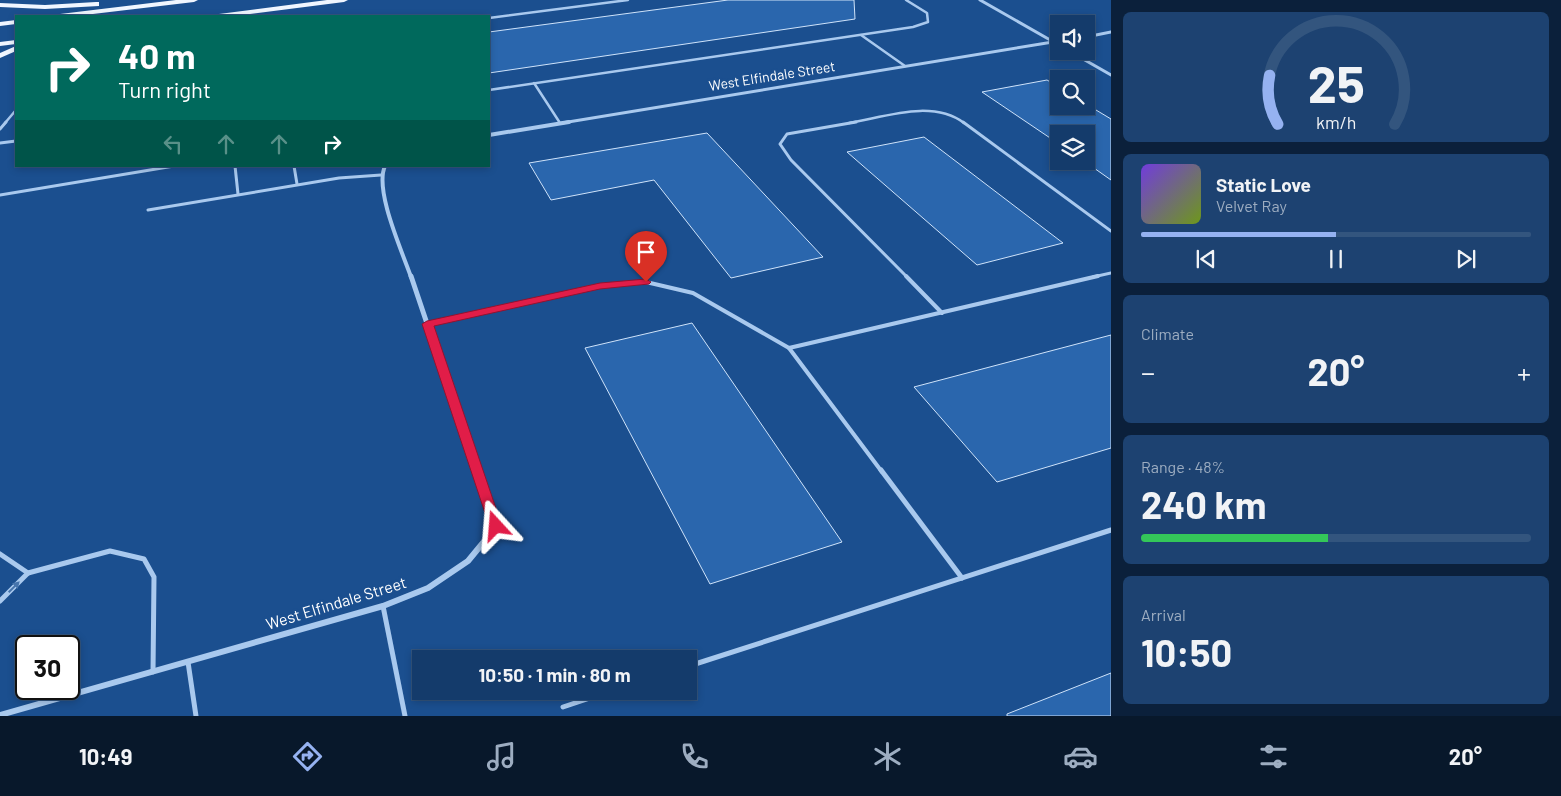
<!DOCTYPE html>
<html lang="en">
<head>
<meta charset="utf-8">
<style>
	:root { --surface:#143b6b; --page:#1d4271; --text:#f1f3f6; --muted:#9dadc1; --line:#33557e; --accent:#95b2f1 }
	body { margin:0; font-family:Barlow,sans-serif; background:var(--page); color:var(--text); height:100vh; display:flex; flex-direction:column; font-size:19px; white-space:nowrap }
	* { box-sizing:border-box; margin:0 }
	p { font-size:16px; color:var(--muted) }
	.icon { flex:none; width:28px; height:28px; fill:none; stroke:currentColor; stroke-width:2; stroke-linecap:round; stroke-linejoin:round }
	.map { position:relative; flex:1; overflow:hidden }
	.panel { display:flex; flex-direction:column; gap:12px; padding:12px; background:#0b203b; width:450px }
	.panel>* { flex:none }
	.hud { position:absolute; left:15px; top:15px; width:475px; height:152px; border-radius:0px; box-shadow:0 2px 8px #0003,0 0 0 1px var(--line); background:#00695c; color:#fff; overflow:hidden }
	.fabs { position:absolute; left:1050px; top:15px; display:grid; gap:10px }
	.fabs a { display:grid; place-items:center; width:45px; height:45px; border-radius:0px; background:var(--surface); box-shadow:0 2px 8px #0003,0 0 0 1px var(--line); font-size:25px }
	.speed { position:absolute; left:15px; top:635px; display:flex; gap:10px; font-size:25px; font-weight:700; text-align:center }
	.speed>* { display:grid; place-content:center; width:65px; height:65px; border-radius:50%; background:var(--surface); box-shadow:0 2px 8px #0003,0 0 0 1px var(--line); line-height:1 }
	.speed .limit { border:2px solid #111; border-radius:8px; background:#fff; color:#111 }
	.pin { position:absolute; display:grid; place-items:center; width:42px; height:42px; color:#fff; margin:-51px -21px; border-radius:50% 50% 50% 0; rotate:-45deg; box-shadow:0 0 5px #0007 }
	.pin .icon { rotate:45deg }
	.me { position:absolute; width:55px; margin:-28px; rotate:341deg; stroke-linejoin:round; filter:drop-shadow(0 0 4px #0008) }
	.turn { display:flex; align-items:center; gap:18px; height:105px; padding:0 20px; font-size:22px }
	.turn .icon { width:65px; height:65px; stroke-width:2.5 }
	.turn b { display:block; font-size:35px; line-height:42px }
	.lanes { display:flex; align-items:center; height:48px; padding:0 20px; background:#0003; justify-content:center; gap:25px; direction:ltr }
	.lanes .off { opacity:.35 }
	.big { font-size:38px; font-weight:700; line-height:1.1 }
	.panel .card { flex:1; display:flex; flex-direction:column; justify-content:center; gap:8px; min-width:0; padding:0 18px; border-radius:8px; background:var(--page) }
	.panel .dial { align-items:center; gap:0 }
	.dial svg { height:130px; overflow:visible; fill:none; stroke:var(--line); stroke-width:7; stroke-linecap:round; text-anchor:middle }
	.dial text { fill:var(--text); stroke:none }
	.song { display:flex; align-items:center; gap:15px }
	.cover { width:60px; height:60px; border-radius:8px; background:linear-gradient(135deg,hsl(260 70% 55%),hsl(80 70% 35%)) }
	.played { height:5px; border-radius:2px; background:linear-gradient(90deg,var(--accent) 50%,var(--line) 50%) }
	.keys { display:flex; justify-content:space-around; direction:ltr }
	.heat { display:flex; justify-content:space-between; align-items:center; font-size:28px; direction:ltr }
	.charge { height:8px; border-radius:4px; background:linear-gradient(90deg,#34c759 48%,var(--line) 0) }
	.trip { position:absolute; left:412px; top:650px; width:285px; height:50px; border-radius:0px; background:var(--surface); box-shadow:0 2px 8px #0003,0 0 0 1px var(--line); font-weight:700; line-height:50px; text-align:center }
	.tabs { display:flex; height:80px; justify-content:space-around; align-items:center; background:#08182b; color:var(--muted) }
	.tabs .icon { width:35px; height:35px }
	.tabs .on { color:var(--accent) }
	.tabs b { font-size:22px; color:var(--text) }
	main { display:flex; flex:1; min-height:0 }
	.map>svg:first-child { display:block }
	.building { fill:#2a66ad; stroke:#cfe3fa }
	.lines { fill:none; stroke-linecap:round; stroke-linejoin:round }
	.lane-far3 { stroke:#a9c9ee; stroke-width:2.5 }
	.lane-far2 { stroke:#a9c9ee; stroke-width:3 }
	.lane-far1 { stroke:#a9c9ee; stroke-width:4 }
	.lane { stroke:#a9c9ee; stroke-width:5 }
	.street-far3 { stroke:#a9c9ee; stroke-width:3 }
	.street-far2 { stroke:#a9c9ee; stroke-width:4 }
	.street-far1 { stroke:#a9c9ee; stroke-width:5 }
	.street { stroke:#a9c9ee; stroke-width:6 }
	.primary { fill:#f0f6ff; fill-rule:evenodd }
	.oneway { fill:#4674ac }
	.route { fill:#e11d48; stroke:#92132f }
	.labels { text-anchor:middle; stroke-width:5; stroke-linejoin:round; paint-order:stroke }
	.far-street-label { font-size:14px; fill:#fff; stroke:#1b4f8f }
	.street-label { font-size:16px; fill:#fff; stroke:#1b4f8f }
</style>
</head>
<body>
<main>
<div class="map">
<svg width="1111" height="716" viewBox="0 0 1111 716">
	<rect width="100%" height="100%" fill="#1b4f8f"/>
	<g class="building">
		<path d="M728 0H854L855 19 489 73V32Z"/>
		<path d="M1047 80 1059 87V106H1086V104L1111 119V180L1084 161H1086V134H1059V144L982 92Z"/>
		<path d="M707 133 823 257 731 278 654 180 551 200 529 163Z"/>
		<path d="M924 137 1063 243 977 265 847 152Z"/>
		<path d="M692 323 842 542 710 584 585 348Z"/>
		<path d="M1111 335V448L997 482 914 387Z"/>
		<path d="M1111 673V716H1007V714Z"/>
	</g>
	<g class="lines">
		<g class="lane-far3">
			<path d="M489 18 628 0"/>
			<path d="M861 35 905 66"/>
			<path d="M534 83 560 123"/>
			<path d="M489 90 913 27 928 22 927 13 906 0"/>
			<path d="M5 123 16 110"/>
			<path d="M849 123C885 117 932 99 964 123"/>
		</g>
		<g class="lane-far2">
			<path d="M856 122 787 134 780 144 791 160 907 277"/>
			<path d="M963 122 1111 231"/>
			<path d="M0 129 6 122"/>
			<path d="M0 143 16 141"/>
			<path d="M235 166 238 194"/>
			<path d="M294 166 297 184"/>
			<path d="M0 195 174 166"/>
			<path d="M148 210 339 178 381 175"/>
			<path d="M1093 277 1111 273"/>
		</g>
		<g class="lane-far1">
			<path d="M906 276 942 313"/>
			<path d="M427 324 600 286 646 282 693 293 789 348 1098 276"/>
			<path d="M789 348 882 472"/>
		</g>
		<g class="lane">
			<path d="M881 470 962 578"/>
			<path d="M0 554 28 573"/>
			<path d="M0 601 28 573 110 551 144 559 154 577 153 672"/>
			<path d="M383 606 405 716"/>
			<path d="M188 662 196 716"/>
			<path d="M689 666 1111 530"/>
			<path d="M563 707 611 691"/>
		</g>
		<g class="street-far3">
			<path d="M980 0 1059 45"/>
			<path d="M1086 37 1111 32"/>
			<path d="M1069 51 1111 75"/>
			<path d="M562 123 1059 41"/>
		</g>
		<g class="street-far2">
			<path d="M489 135 569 122"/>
			<path d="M385 166C374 190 402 251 411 277"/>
		</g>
		<path class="street-far1" d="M411 276 477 472"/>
		<path class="street" d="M0 715 383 606 428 588 468 561 496 527 477 470"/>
		<g class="primary">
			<path d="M176 0H198L194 2 76 16H56L60 14Z"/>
			<path d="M327 0H348L344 2 234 16H215L219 14Z"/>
			<path d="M96 2H99V6L45 9 0 7V3L45 5Z"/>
			<path d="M16 20V24L0 26V22Z"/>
			<path d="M16 40V44L0 46V42Z"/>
			<path d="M16 46V51L0 58V53Z"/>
		</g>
	</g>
	<defs><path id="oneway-solid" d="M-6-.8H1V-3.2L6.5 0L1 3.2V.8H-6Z" transform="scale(1.25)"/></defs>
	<use class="oneway" href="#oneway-solid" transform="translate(14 587) rotate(-45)"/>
	<path class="route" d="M646 279 651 282 649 284 600 289 434 326 502 526 500 531H491L422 324 427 321 600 283Z"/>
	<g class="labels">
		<g class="far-street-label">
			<text transform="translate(772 76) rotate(-9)" y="5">West Elfindale Street</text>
		</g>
		<g class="street-label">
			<text transform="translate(336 603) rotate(-17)" y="6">West Elfindale Street</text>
		</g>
	</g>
</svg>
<div class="fabs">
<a><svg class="icon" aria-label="sound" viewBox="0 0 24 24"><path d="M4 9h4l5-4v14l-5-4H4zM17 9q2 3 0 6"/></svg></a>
<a><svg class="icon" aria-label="search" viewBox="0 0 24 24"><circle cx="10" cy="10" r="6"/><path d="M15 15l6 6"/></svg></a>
<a><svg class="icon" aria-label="layers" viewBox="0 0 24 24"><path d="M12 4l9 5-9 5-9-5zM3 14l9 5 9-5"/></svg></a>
</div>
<div class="speed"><div class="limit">30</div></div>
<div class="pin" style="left:646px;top:282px;background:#d93025"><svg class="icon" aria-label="arrive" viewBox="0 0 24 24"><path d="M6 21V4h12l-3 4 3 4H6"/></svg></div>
<svg class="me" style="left:496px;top:526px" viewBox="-20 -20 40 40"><path d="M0-17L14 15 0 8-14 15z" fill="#e11d48" stroke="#fff" stroke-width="4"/></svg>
<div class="trip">10:50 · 1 min · 80 m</div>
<div class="hud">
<div class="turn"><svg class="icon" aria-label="right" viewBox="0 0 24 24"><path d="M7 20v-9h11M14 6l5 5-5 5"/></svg><div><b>40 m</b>Turn right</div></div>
<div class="lanes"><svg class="icon off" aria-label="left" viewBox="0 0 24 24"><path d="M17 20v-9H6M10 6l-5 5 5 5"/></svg><svg class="icon off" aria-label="ahead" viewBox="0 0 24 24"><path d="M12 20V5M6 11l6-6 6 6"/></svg><svg class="icon off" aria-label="ahead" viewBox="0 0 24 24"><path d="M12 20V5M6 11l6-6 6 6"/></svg><svg class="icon" aria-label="right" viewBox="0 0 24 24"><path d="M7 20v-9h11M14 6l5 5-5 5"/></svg></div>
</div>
</div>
<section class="panel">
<div class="card dial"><svg viewBox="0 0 100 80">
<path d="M14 69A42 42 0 1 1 86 69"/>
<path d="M14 69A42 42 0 0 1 9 39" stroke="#95b2f1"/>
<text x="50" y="56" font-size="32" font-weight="700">25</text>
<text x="50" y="72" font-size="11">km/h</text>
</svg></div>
<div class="card">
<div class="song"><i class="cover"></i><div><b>Static Love</b><p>Velvet Ray</p></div></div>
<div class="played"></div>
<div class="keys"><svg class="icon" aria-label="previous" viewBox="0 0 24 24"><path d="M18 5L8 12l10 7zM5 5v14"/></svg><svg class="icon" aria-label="pause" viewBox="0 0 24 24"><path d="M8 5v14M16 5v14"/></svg><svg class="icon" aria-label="next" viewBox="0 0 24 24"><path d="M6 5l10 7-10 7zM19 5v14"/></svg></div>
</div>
<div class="card"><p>Climate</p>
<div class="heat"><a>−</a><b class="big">20°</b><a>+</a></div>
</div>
<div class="card"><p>Range · 48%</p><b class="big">240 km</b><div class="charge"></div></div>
<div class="card"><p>Arrival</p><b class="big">10:50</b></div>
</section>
</main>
<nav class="tabs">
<b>10:49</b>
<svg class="icon on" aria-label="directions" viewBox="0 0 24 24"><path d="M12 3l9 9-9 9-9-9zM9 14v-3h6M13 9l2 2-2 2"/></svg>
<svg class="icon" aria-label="music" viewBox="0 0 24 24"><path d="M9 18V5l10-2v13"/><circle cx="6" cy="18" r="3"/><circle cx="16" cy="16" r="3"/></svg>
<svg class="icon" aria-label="phone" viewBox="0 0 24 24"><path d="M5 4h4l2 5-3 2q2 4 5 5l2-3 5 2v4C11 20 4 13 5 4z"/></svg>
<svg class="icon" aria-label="climate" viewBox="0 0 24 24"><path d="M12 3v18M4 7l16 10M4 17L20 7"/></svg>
<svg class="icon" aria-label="car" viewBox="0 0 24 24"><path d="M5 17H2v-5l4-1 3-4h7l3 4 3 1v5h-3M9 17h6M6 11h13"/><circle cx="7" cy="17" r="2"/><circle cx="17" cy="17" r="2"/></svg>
<svg class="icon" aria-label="filters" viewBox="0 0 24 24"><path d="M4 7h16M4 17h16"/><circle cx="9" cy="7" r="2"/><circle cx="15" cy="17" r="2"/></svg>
<b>20°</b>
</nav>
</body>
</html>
